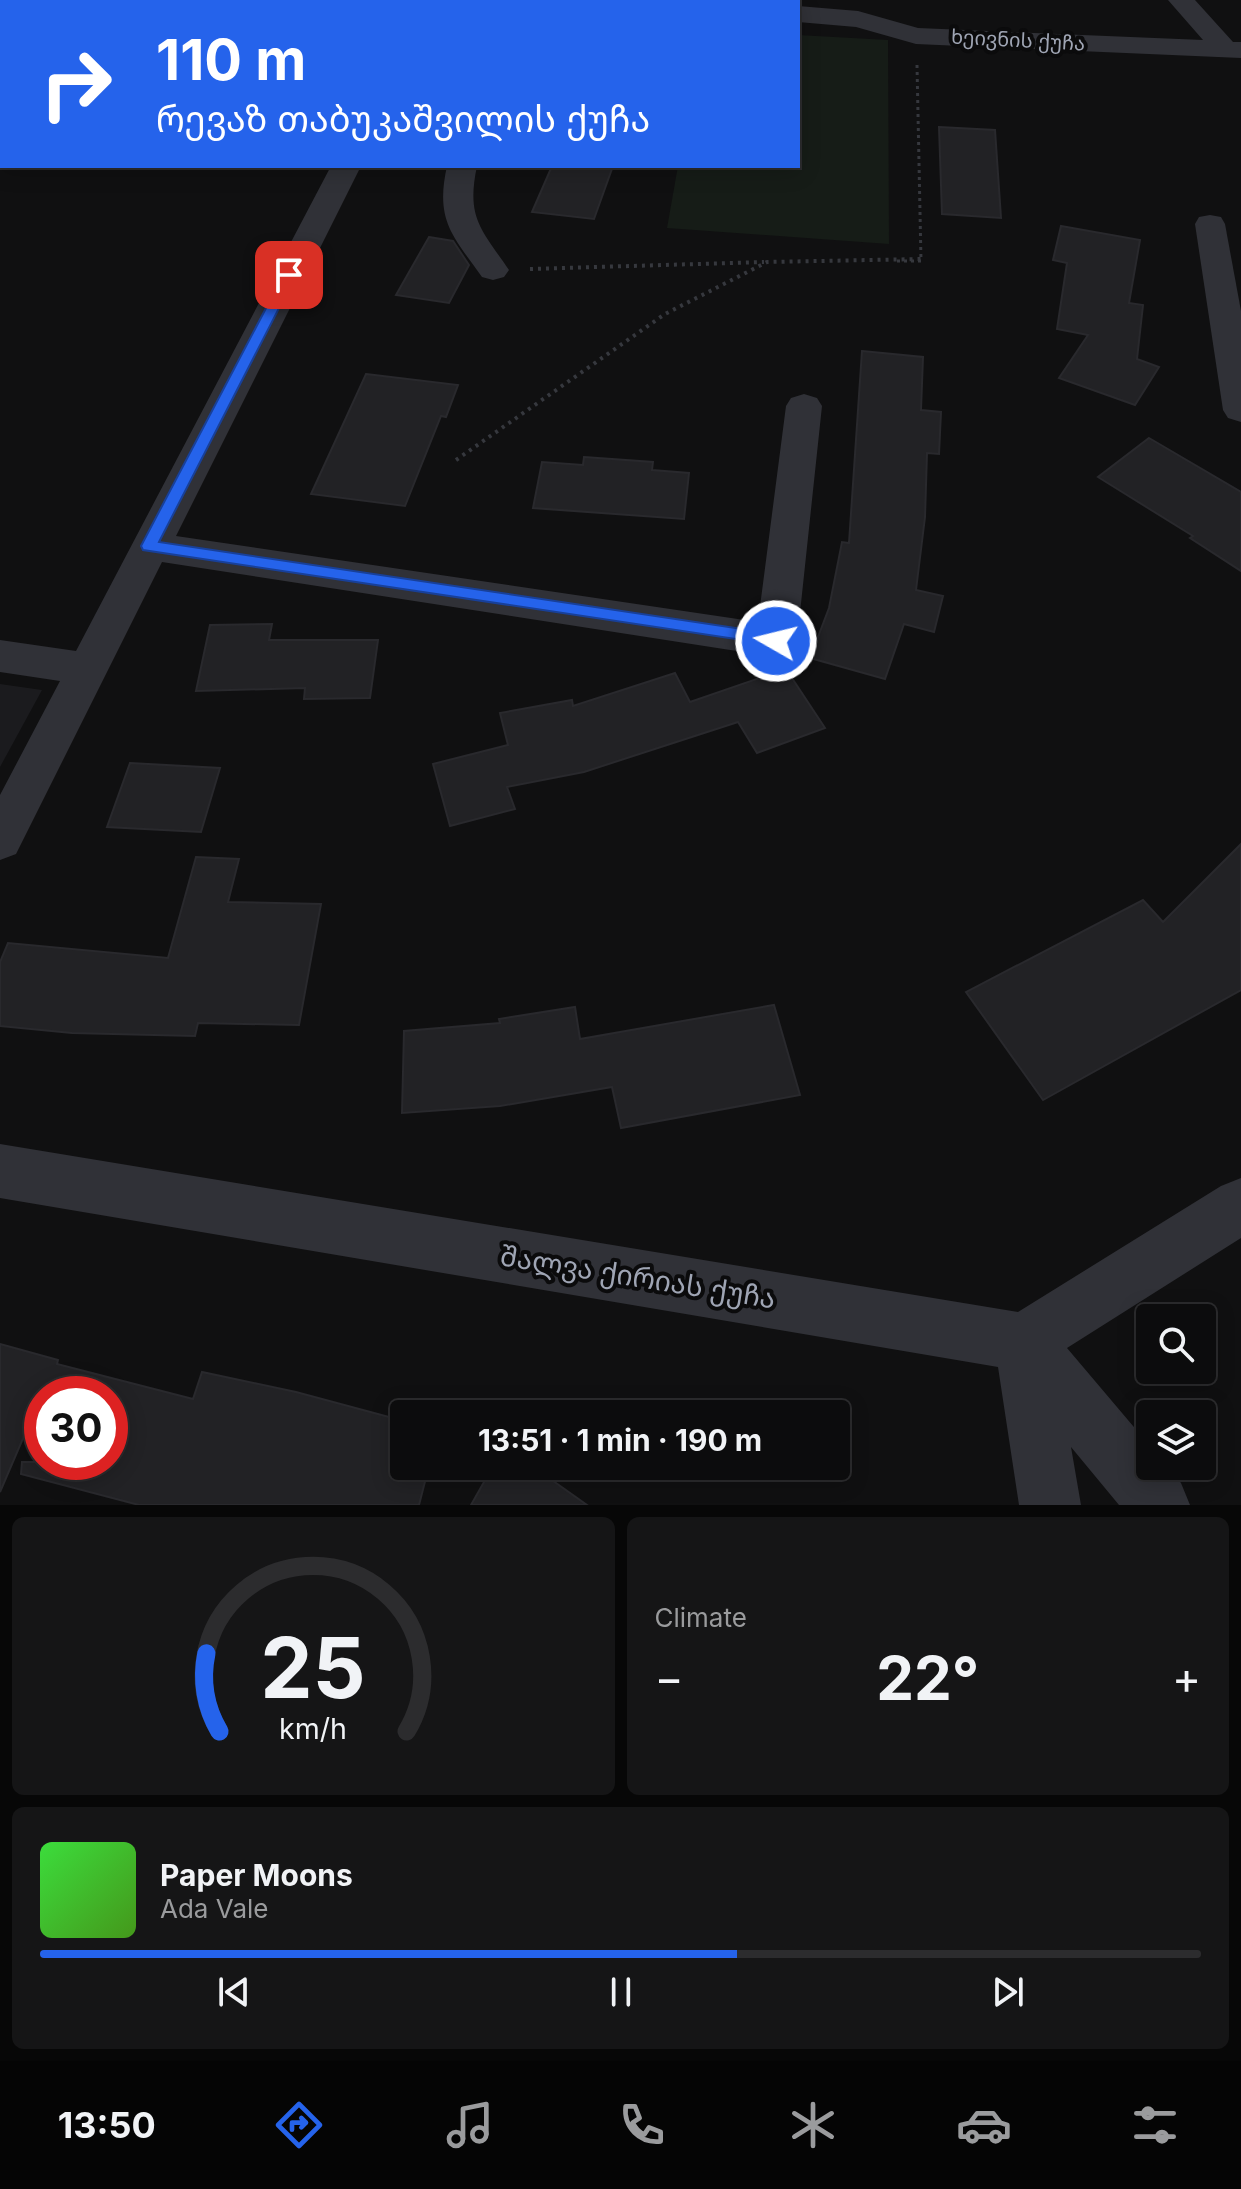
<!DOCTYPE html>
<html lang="en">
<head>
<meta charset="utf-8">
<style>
	:root { --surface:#0c0c0d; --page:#151516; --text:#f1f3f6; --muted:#9a9b9d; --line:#2c2c2e; --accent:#2563eb }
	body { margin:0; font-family:Inter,"Noto Sans Georgian",sans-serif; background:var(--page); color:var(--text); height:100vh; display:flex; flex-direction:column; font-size:30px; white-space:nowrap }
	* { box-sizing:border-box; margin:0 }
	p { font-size:26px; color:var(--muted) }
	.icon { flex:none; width:44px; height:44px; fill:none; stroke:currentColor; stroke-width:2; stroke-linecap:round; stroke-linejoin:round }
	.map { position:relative; height:1505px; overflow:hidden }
	.sheet { display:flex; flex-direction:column; gap:12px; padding:12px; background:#070707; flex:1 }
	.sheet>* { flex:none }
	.banner { position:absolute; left:0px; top:0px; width:800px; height:168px; box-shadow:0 4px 20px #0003,0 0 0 2px var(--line); background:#2563eb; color:#fff; overflow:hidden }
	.tools { position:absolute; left:1136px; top:1304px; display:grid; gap:16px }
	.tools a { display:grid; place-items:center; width:80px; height:80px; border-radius:8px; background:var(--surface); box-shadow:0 4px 20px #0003,0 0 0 2px var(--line); font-size:40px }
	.speed { position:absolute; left:24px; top:1376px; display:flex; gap:16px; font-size:40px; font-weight:700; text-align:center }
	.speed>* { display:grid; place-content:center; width:104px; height:104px; border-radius:50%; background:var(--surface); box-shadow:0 4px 20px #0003,0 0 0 2px var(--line); line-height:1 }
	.speed .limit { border:12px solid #d22; background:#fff; color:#111 }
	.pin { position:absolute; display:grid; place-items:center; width:68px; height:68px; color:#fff; margin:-34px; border-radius:16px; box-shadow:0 4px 12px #0006 }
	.me { position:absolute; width:88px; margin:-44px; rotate:278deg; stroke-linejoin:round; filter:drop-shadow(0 0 6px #0008) }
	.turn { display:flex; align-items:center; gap:28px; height:168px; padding:0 24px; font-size:36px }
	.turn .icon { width:104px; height:104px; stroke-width:2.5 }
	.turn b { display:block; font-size:56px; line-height:68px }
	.big { font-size:60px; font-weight:700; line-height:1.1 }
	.sheet .widget { flex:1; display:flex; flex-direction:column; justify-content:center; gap:12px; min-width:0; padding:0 28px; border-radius:12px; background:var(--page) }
	.sheet .dial { align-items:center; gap:0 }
	.dial svg { height:208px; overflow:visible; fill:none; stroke:var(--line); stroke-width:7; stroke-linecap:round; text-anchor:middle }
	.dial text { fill:var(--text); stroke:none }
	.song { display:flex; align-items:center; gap:24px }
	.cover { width:96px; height:96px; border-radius:12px; background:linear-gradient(135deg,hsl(120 70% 55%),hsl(100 70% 35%)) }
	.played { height:8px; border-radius:4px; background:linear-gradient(90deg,var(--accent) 60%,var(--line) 60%) }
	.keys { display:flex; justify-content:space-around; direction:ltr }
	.heat { display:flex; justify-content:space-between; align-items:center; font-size:44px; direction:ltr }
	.sheet .tiles { flex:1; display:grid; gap:12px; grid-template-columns:1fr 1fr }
	.widget:last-child { grid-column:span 2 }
	.trip { position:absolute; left:390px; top:1400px; width:460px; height:80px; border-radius:8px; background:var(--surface); box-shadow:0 4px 20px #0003,0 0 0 2px var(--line); font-weight:700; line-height:80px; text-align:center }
	.menu { display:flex; height:128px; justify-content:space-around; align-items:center; background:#050505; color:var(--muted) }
	.menu .icon { width:56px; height:56px }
	.menu .current { color:var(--accent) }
	.menu b { font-size:36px; color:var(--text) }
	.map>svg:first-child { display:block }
	.built { fill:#1b1b1e }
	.green { fill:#161c17 }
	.building { fill:#222225; stroke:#29292d; stroke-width:2 }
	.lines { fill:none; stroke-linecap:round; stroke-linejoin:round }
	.path-far1 { stroke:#36383e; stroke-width:3; stroke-dasharray:3 4; stroke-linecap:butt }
	.path { stroke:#36383e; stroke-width:4; stroke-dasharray:3 5; stroke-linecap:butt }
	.minor { fill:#303137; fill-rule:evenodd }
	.route { fill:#2563eb; stroke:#184099; stroke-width:2 }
	.labels { text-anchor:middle; stroke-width:8; stroke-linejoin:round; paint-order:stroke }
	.far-street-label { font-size:20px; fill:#9fa5b4; stroke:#0b0b0c }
	.near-street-label { font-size:28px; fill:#9fa5b4; stroke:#0b0b0c }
</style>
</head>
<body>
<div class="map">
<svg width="1241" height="1505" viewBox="0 0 1241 1505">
	<rect width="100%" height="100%" fill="#101011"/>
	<path class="built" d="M0 684 42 690 0 767Z"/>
	<path class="green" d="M798 35 888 40 889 244 667 228 678 166H798Z"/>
	<g class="building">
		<path d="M939 127 995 130 1001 218 942 214Z"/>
		<path d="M552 166H613L594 219 532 212Z"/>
		<path d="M1061 226 1140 240 1129 303 1143 305 1137 359 1159 367 1135 405 1059 378 1088 335 1057 329 1067 263 1053 260Z"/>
		<path d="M429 237 453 241 469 265 449 303 396 295Z"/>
		<path d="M862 351 923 357 921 410 941 412 939 454 927 453 925 517 916 590 943 596 934 632 904 624 885 679 810 658 829 608 842 542 849 543Z"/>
		<path d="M366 374 458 385 446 417 441 416 405 506 311 494Z"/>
		<path d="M1149 438 1241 492V571L1190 538 1193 536 1098 477Z"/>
		<path d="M584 457 653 462 652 470 689 473 684 519 533 508 542 462 583 465Z"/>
		<path d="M272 624 269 640H378L370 698 304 699 305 688 196 691 210 625Z"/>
		<path d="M786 669 825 728 757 753 738 722 584 772 507 787 515 809 450 826 433 764 508 745 500 713 572 700 573 706 675 673 690 702Z"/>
		<path d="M130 763 220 768 201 832 107 827Z"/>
		<path d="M1241 844V990L1043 1100 966 992 1143 900 1163 922Z"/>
		<path d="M196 857 239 859 228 902 321 904 299 1025 198 1023 195 1036 72 1033 0 1026V962L8 943 168 958Z"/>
		<path d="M774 1005 800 1095 621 1128 612 1087 500 1106 402 1113 404 1031 500 1023 499 1019 575 1007 580 1039Z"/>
		<path d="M0 1344 58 1360 57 1364 193 1399 202 1372 296 1392 404 1421V1466H429L419 1505H139L21 1474 22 1462H110V1394H42L0 1492Z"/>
		<path d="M493 1466H532L587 1505H471Z"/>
	</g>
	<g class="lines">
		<path class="path-far1" d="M897 261H921L917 65"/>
		<g class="path">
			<path d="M530 269 764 262"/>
			<path d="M456 460 665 314 767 262 921 259"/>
		</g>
		<g class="minor">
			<path d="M422 0H448L421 2Z"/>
			<path d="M612 0H636L638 2H610Z"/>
			<path d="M1168 0H1195L1233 42H1241V58L916 44 856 27 798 22V6L858 11 918 28 1203 40Z"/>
			<path d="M331 166H361L176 536 758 622 786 406 791 398 804 394 817 398 822 406 797 641 791 652 776 657 162 562 16 854 0 860V795L60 681 0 672V640L76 651Z"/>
			<path d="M447 166H477C466 218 481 229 509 270L504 277 493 280 482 277C452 235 435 220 447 166Z"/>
			<path d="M1210 215 1221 217 1225 224 1241 311V422L1228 418 1223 410 1195 224 1199 217Z"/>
			<path d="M0 1144 1018 1312 1221 1186 1241 1178V1238L1067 1348 1150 1446V1466H1167L1181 1483 1190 1505H1119L1071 1447 1081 1505H1019L998 1367 0 1198Z"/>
		</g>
	</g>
	<path class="route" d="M285 272 296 275 159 542 776 634 782 636V646L143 550 141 546Z"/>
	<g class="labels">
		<g class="far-street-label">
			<text transform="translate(1018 40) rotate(3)" y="7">ხეივნის ქუჩა</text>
		</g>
		<g class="near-street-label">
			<text transform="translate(638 1277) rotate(9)" y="10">შალვა ქირიას ქუჩა</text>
		</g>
	</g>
</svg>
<div class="tools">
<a><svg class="icon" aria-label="search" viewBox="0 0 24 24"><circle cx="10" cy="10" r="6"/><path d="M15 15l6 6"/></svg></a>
<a><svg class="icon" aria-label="layers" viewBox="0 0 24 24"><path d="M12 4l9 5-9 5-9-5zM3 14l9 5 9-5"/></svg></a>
</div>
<div class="speed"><div class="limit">30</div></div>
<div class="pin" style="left:289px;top:275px;background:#d93025"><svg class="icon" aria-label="arrive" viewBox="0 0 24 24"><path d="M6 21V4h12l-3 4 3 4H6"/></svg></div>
<svg class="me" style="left:776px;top:641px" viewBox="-20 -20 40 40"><circle r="17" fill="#2563eb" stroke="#fff" stroke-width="3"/><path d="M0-11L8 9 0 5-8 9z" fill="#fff"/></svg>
<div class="trip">13:51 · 1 min · 190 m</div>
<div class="banner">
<div class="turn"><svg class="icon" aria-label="right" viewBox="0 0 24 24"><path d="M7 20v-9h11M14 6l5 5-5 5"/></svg><div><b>110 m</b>რევაზ თაბუკაშვილის ქუჩა</div></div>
</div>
</div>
<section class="sheet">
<div class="tiles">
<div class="widget dial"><svg viewBox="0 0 100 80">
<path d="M14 69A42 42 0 1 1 86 69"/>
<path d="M14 69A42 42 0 0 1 9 39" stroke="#2563eb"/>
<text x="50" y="56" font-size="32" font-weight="700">25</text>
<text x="50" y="72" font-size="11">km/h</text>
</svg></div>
<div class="widget"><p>Climate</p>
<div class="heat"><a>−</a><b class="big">22°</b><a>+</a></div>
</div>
<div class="widget">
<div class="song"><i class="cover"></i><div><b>Paper Moons</b><p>Ada Vale</p></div></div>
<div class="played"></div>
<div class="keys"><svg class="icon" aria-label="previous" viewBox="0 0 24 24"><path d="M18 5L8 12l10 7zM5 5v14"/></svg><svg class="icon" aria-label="pause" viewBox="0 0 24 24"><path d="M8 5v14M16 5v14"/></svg><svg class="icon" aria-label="next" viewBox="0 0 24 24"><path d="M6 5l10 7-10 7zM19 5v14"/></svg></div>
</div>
</div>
</section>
<nav class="menu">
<b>13:50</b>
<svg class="icon current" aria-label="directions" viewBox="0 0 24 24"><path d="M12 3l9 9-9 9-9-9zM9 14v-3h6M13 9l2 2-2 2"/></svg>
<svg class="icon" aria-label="music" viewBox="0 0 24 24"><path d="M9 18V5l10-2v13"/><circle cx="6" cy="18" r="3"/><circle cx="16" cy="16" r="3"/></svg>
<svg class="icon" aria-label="phone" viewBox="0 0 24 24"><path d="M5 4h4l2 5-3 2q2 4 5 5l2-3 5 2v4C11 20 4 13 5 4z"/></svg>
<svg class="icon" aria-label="climate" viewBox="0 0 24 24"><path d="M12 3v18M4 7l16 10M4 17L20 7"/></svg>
<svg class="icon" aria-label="car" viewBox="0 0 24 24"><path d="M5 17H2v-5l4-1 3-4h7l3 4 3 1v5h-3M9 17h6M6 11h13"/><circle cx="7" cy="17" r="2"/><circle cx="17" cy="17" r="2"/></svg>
<svg class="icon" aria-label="filters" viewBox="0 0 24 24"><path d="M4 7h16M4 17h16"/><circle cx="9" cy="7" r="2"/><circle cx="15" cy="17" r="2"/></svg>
</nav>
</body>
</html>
